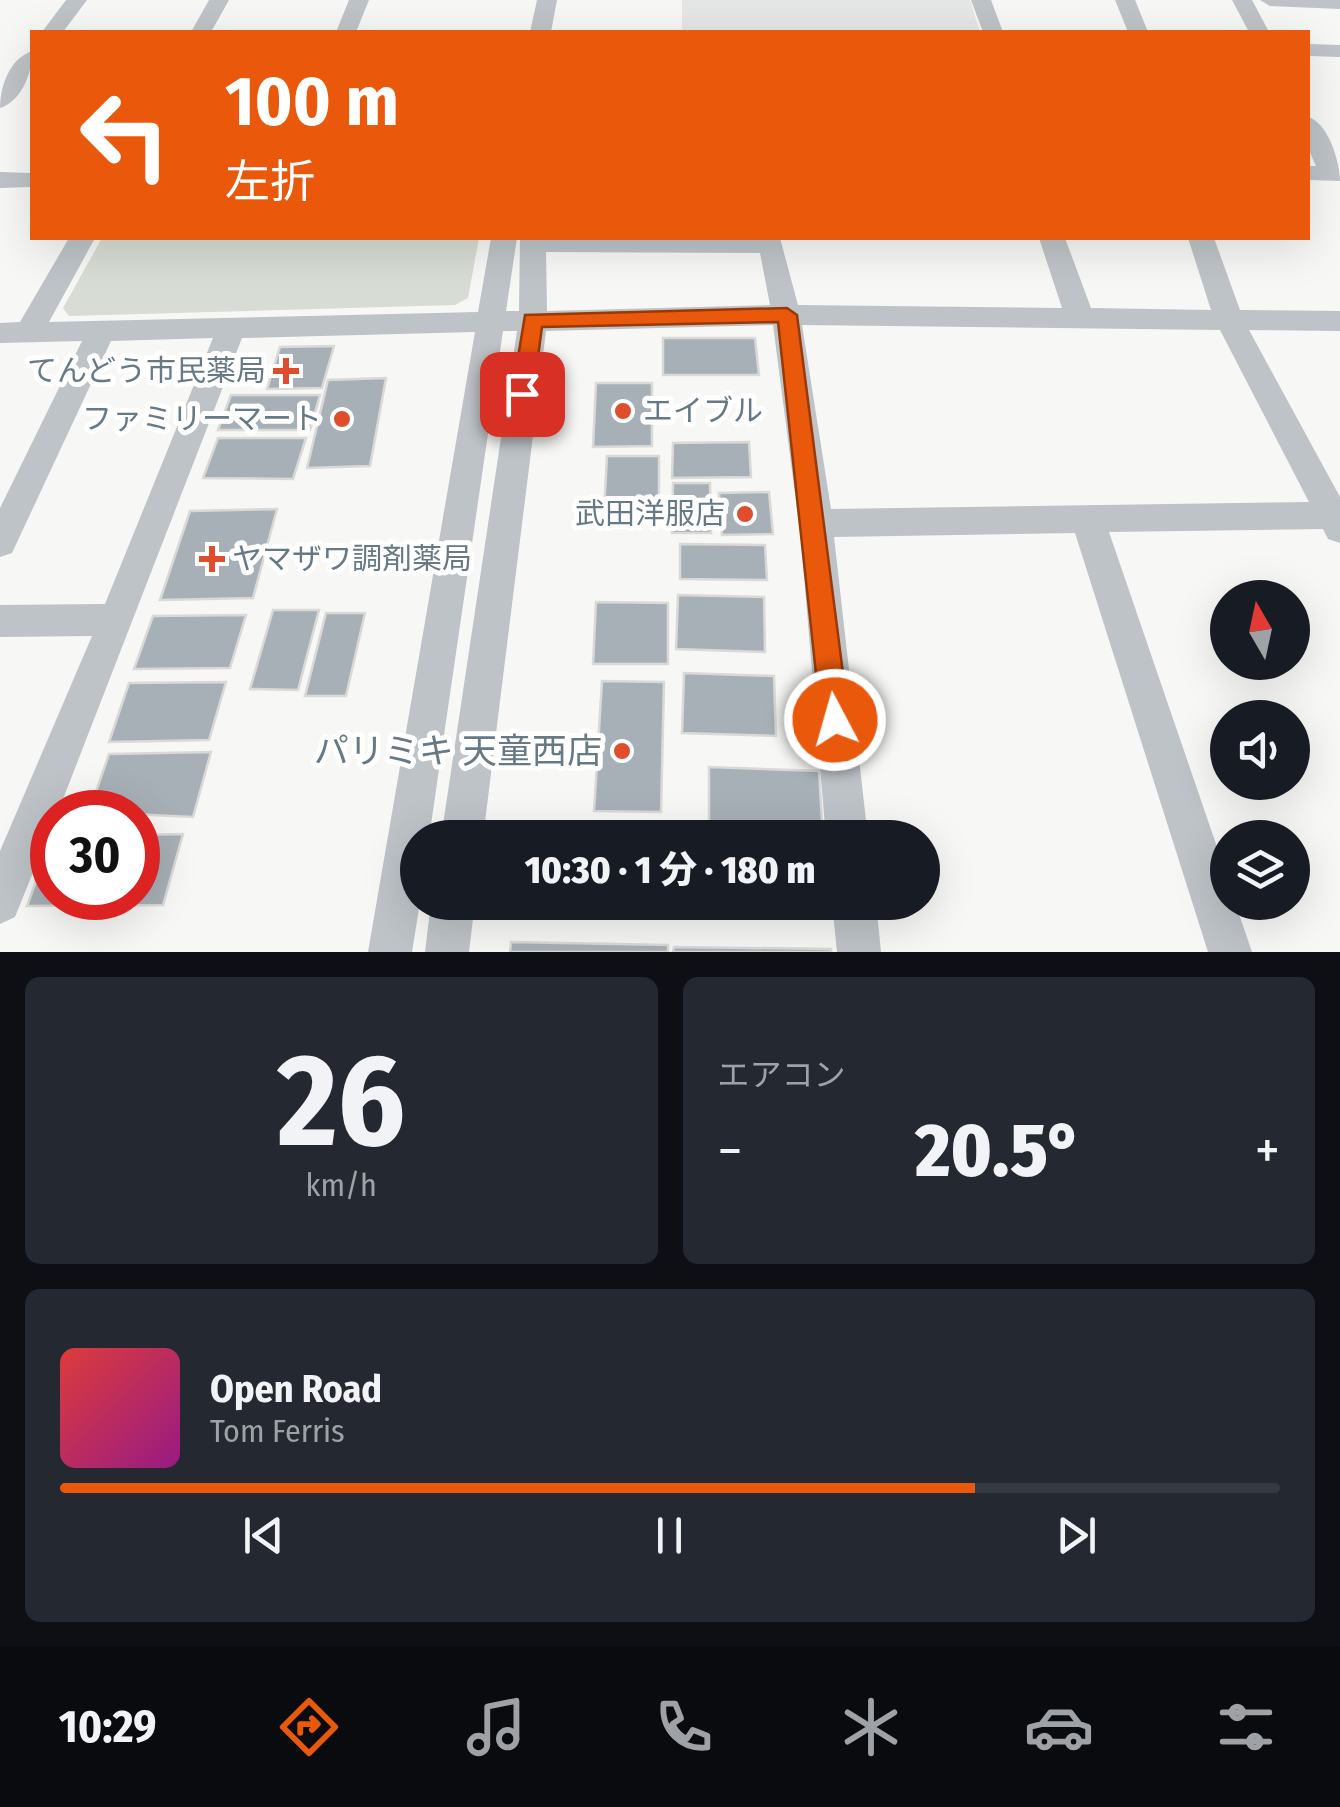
<!DOCTYPE html>
<html lang="ja">
<head>
<meta charset="utf-8">
<style>
	:root { --surface:#171b24; --page:#242831; --text:#f1f3f6; --muted:#9ea1a6; --line:#363941; --accent:#ea580c }
	body { margin:0; font-family:"Fira Sans Condensed","Noto Sans JP",sans-serif; background:var(--page); color:var(--text); height:100vh; display:flex; flex-direction:column; font-size:38px; white-space:nowrap }
	* { box-sizing:border-box; margin:0 }
	p { font-size:32px; color:var(--muted) }
	.icon { flex:none; width:55px; height:55px; fill:none; stroke:currentColor; stroke-width:2; stroke-linecap:round; stroke-linejoin:round }
	.map { position:relative; height:952px; overflow:hidden }
	.side { display:flex; flex-direction:column; gap:25px; padding:25px; background:#0d0f14; flex:1 }
	.side>* { flex:none }
	.guide { position:absolute; left:30px; top:30px; width:1280px; height:210px; border-radius:0px; box-shadow:0 10px 40px #0002; background:#ea580c; color:#fff; overflow:hidden }
	.needle { width:65px; rotate:351deg }
	.fabs { position:absolute; left:1210px; top:580px; display:grid; gap:20px }
	.fabs a { display:grid; place-items:center; width:100px; height:100px; border-radius:50%; background:var(--surface); box-shadow:0 10px 40px #0002; font-size:50px }
	.speed { position:absolute; left:30px; top:790px; display:flex; gap:20px; font-size:50px; font-weight:700; text-align:center }
	.speed>* { display:grid; place-content:center; width:130px; height:130px; border-radius:50%; background:var(--surface); box-shadow:0 10px 40px #0002; line-height:1 }
	.speed .limit { border:15px solid #d22; background:#fff; color:#111 }
	.pin { position:absolute; display:grid; place-items:center; width:85px; height:85px; color:#fff; margin:-42px; border-radius:20px; box-shadow:0 5px 15px #0006 }
	.me { position:absolute; width:110px; margin:-55px; rotate:354deg; stroke-linejoin:round; filter:drop-shadow(0 0 8px #0008) }
	.turn { display:flex; align-items:center; gap:35px; height:210px; padding:0 30px; font-size:45px }
	.turn .icon { width:130px; height:130px; stroke-width:2.5 }
	.turn b { display:block; font-size:70px; line-height:85px }
	.big { font-size:75px; font-weight:800; line-height:1.1 }
	.side .tile { flex:1; display:flex; flex-direction:column; justify-content:center; gap:15px; min-width:0; padding:0 35px; border-radius:15px; background:var(--page) }
	.side .dial { align-items:center; gap:0 }
	.dial b { font-size:130px; line-height:1 }
	.song { display:flex; align-items:center; gap:30px }
	.cover { width:120px; height:120px; border-radius:15px; background:linear-gradient(135deg,hsl(0 70% 55%),hsl(310 70% 35%)) }
	.played { height:10px; border-radius:5px; background:linear-gradient(90deg,var(--accent) 75%,var(--line) 75%) }
	.keys { display:flex; justify-content:space-around; direction:ltr }
	.heat { display:flex; justify-content:space-between; align-items:center; font-size:55px; direction:ltr }
	.side .tiles { flex:1; display:grid; gap:25px; grid-template-columns:1fr 1fr }
	.tile:last-child { grid-column:span 2 }
	.trip { position:absolute; left:400px; top:820px; width:540px; height:100px; border-radius:50px; background:var(--surface); box-shadow:0 10px 40px #0002; font-weight:800; line-height:100px; text-align:center }
	.tabs { display:flex; height:160px; justify-content:space-around; align-items:center; background:#090b0e; color:var(--muted) }
	.tabs .icon { width:70px; height:70px }
	.tabs .active { color:var(--accent) }
	.tabs b { font-size:45px; color:var(--text) }
	.map>svg:first-child { display:block }
	.built { fill:#e5e6e6 }
	.green { fill:#d7dcd4 }
	.building { fill:#a7b0b6; stroke:#d9d9d7; stroke-width:2.5 }
	.lines { fill:none; stroke-linecap:round; stroke-linejoin:round }
	.minor { fill:#bec3c7; fill-rule:evenodd }
	.route { fill:#ea580c; stroke:#983908; stroke-width:2.5 }
	.poi-dot { fill:#df4d2d; stroke:#fff; stroke-width:4 }
	.labels { text-anchor:middle; stroke-width:10; stroke-linejoin:round; paint-order:stroke }
	.poi-label { font-size:30px; fill:#677985; stroke:#fff; text-anchor:end }
	.near-poi-label { font-size:35px; fill:#677985; stroke:#fff; text-anchor:end }
</style>
</head>
<body>
<div class="map">
<svg width="1340" height="952" viewBox="0 0 1340 952">
	<rect width="100%" height="100%" fill="#f7f7f5"/>
	<path class="built" d="M682 0H970L980 32H682Z"/>
	<path class="green" d="M102 238H479L468 298 455 305 69 316 63 308Z"/>
	<g class="building">
		<path d="M663 338H755L759 375H663Z"/>
		<path d="M334 346 322 388 267 389 280 347Z"/>
		<path d="M386 378 370 466 307 468 328 380Z"/>
		<path d="M596 383H652V446L593 447Z"/>
		<path d="M231 395H320L310 430H218Z"/>
		<path d="M218 438H306L293 479 203 478Z"/>
		<path d="M749 442 751 477 672 478 673 443Z"/>
		<path d="M607 456H659V511H604Z"/>
		<path d="M673 483H710L711 533H672Z"/>
		<path d="M769 492 773 534 722 535 719 493Z"/>
		<path d="M277 509 253 598 160 600 190 511Z"/>
		<path d="M680 544 765 545 767 580 680 579Z"/>
		<path d="M678 595 764 597 765 652 676 649Z"/>
		<path d="M596 602 668 603V664H593Z"/>
		<path d="M273 610H319L298 690 250 689Z"/>
		<path d="M326 613H365L346 696H305Z"/>
		<path d="M246 615 230 668 134 669 153 616Z"/>
		<path d="M684 673 774 676 776 736 682 733Z"/>
		<path d="M602 681 664 682 661 812 594 811Z"/>
		<path d="M226 682 209 740 109 742 129 683Z"/>
		<path d="M211 752 193 817 89 812 109 754Z"/>
		<path d="M709 767 819 771 823 838 709 836Z"/>
		<path d="M183 834 163 905 27 906 52 837V898H138V835Z"/>
		<path d="M511 942 668 945V952H510Z"/>
		<path d="M674 947 831 949V952H673Z"/>
	</g>
	<g class="lines">
		<g class="minor">
			<path d="M66 0H87L63 32H42Z"/>
			<path d="M209 0H229L211 32H191Z"/>
			<path d="M349 0H369L356 32H336Z"/>
			<path d="M537 0H557L551 32H530Z"/>
			<path d="M971 0H991L1003 32H983Z"/>
			<path d="M1115 0H1135L1148 32H1128Z"/>
			<path d="M1232 0H1252L1269 32H1249Z"/>
			<path d="M1260 0H1340V9L1270 6Z"/>
			<path d="M1308 44 1340 45V57L1308 56Z"/>
			<path d="M32 51C33 71 22 101 0 108 0 87 9 59 32 51Z"/>
			<path d="M1308 117C1328 122 1340 162 1340 181L1308 180V166H1316L1308 148Z"/>
			<path d="M0 172 32 173V187L0 188Z"/>
			<path d="M69 238H95L49 322 478 312 491 238H517L506 311H519L520 238H780L798 305 1062 308 1039 238H1065L1091 308 1211 310 1188 238H1214L1240 310 1340 311V331L1249 330 1340 497V543L1328 539 1323 529 1109 532 1228 879V902H1235L1252 952H1208L1075 533 834 537 868 838H826L801 540 773 325 546 331 483 838H441L517 331H503L429 838H418L420 902 412 952H368L475 332 242 338 58 812H52V825L15 917 0 924V851L92 636 0 637V605L105 604 213 338 111 341 12 553 0 557V508L82 341 0 343V323L20 322ZM546 252 760 253 770 305 547 311ZM802 325 1220 330 1309 502 831 509Z"/>
			<path d="M431 902H475L469 952H425Z"/>
			<path d="M832 902H876L881 952H837Z"/>
		</g>
	</g>
	<path class="route" d="M787 308 797 315 849 720 845 729 835 732 825 729 821 720 778 322 542 327 533 394 522 402 512 394 525 315Z"/>
	<g class="poi-dot">
		<path d="M281 356h10v10h10v10h-10v10h-10v-10h-10v-10h10z"/>
		<circle cx="623" cy="411" r="10"/>
		<circle cx="342" cy="419" r="10"/>
		<circle cx="745" cy="514" r="10"/>
		<path d="M207 544h10v10h10v10h-10v10h-10v-10h-10v-10h10z"/>
		<circle cx="622" cy="751" r="10"/>
	</g>
	<g class="labels">
		<g class="poi-label">
			<text x="266" y="381">てんどう市民薬局</text>
			<text x="643" y="421" text-anchor="start">エイブル</text>
			<text x="322" y="429">ファミリーマート</text>
			<text x="725" y="524">武田洋服店</text>
			<text x="232" y="569" text-anchor="start">ヤマザワ調剤薬局</text>
		</g>
		<g class="near-poi-label">
			<text x="602" y="763">パリミキ 天童西店</text>
		</g>
	</g>
</svg>
<div class="fabs">
<a><svg class="needle" viewBox="-14 -14 28 28"><path d="M0-13l5 13h-10z" fill="#e53935"/><path d="M0 13l5-13h-10z" fill="#9ea1a6"/></svg></a>
<a><svg class="icon" aria-label="sound" viewBox="0 0 24 24"><path d="M4 9h4l5-4v14l-5-4H4zM17 9q2 3 0 6"/></svg></a>
<a><svg class="icon" aria-label="layers" viewBox="0 0 24 24"><path d="M12 4l9 5-9 5-9-5zM3 14l9 5 9-5"/></svg></a>
</div>
<div class="speed"><div class="limit">30</div></div>
<div class="pin" style="left:522px;top:394px;background:#d93025"><svg class="icon" aria-label="arrive" viewBox="0 0 24 24"><path d="M6 21V4h12l-3 4 3 4H6"/></svg></div>
<svg class="me" style="left:835px;top:720px" viewBox="-20 -20 40 40"><circle r="17" fill="#ea580c" stroke="#fff" stroke-width="3"/><path d="M0-11L8 9 0 5-8 9z" fill="#fff"/></svg>
<div class="trip">10:30 · 1 分 · 180 m</div>
<div class="guide">
<div class="turn"><svg class="icon" aria-label="left" viewBox="0 0 24 24"><path d="M17 20v-9H6M10 6l-5 5 5 5"/></svg><div><b>100 m</b>左折</div></div>
</div>
</div>
<section class="side">
<div class="tiles">
<div class="tile dial"><b>26</b><p>km/h</p></div>
<div class="tile"><p>エアコン</p>
<div class="heat"><a>−</a><b class="big">20.5°</b><a>+</a></div>
</div>
<div class="tile">
<div class="song"><i class="cover"></i><div><b>Open Road</b><p>Tom Ferris</p></div></div>
<div class="played"></div>
<div class="keys"><svg class="icon" aria-label="previous" viewBox="0 0 24 24"><path d="M18 5L8 12l10 7zM5 5v14"/></svg><svg class="icon" aria-label="pause" viewBox="0 0 24 24"><path d="M8 5v14M16 5v14"/></svg><svg class="icon" aria-label="next" viewBox="0 0 24 24"><path d="M6 5l10 7-10 7zM19 5v14"/></svg></div>
</div>
</div>
</section>
<nav class="tabs">
<b>10:29</b>
<svg class="icon active" aria-label="directions" viewBox="0 0 24 24"><path d="M12 3l9 9-9 9-9-9zM9 14v-3h6M13 9l2 2-2 2"/></svg>
<svg class="icon" aria-label="music" viewBox="0 0 24 24"><path d="M9 18V5l10-2v13"/><circle cx="6" cy="18" r="3"/><circle cx="16" cy="16" r="3"/></svg>
<svg class="icon" aria-label="phone" viewBox="0 0 24 24"><path d="M5 4h4l2 5-3 2q2 4 5 5l2-3 5 2v4C11 20 4 13 5 4z"/></svg>
<svg class="icon" aria-label="climate" viewBox="0 0 24 24"><path d="M12 3v18M4 7l16 10M4 17L20 7"/></svg>
<svg class="icon" aria-label="car" viewBox="0 0 24 24"><path d="M5 17H2v-5l4-1 3-4h7l3 4 3 1v5h-3M9 17h6M6 11h13"/><circle cx="7" cy="17" r="2"/><circle cx="17" cy="17" r="2"/></svg>
<svg class="icon" aria-label="filters" viewBox="0 0 24 24"><path d="M4 7h16M4 17h16"/><circle cx="9" cy="7" r="2"/><circle cx="15" cy="17" r="2"/></svg>
</nav>
</body>
</html>
